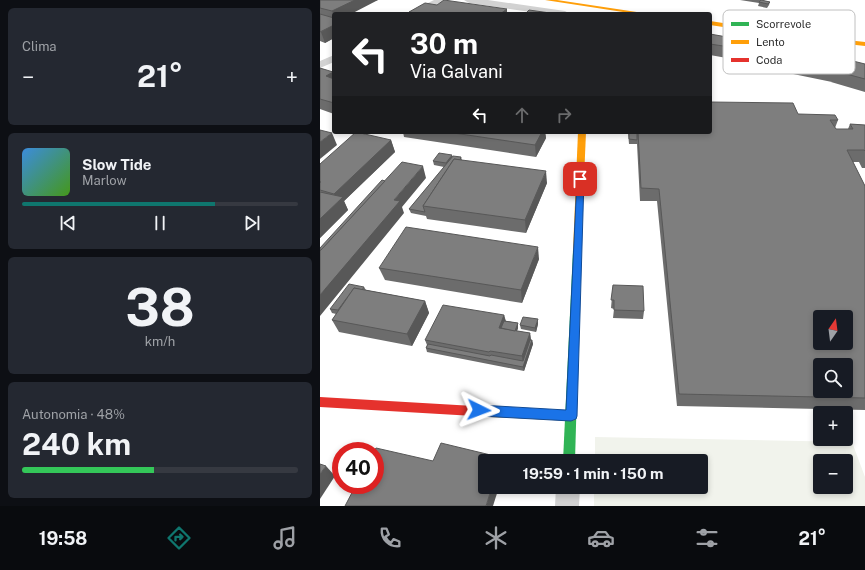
<!DOCTYPE html>
<html lang="it">
<head>
<meta charset="utf-8">
<style>
	:root { --surface:#171b24; --page:#242831; --text:#f1f3f6; --muted:#9ea1a6; --line:#363941; --accent:#0f766e }
	body { margin:0; font-family:"Public Sans",sans-serif; background:var(--page); color:var(--text); height:100vh; display:flex; flex-direction:column; font-size:15px; white-space:nowrap }
	* { box-sizing:border-box; margin:0 }
	p { font-size:13px; color:var(--muted) }
	.icon { flex:none; width:22px; height:22px; fill:none; stroke:currentColor; stroke-width:2; stroke-linecap:round; stroke-linejoin:round }
	.map { position:relative; flex:1; overflow:hidden }
	.sheet { display:flex; flex-direction:column; gap:8px; padding:8px; background:#0d0f14; width:320px }
	.sheet>* { flex:none }
	.banner { position:absolute; left:12px; top:12px; width:380px; height:122px; border-radius:4px; box-shadow:0 2px 6px #0003; background:#202124; color:#fff; overflow:hidden }
	.needle { width:26px; rotate:14deg }
	.tools { position:absolute; left:493px; top:310px; display:grid; gap:8px }
	.tools a { display:grid; place-items:center; width:40px; height:40px; border-radius:4px; background:var(--surface); box-shadow:0 2px 6px #0003; font-size:20px }
	.speed { position:absolute; left:12px; top:442px; display:flex; gap:8px; font-size:20px; font-weight:700; text-align:center }
	.speed>* { display:grid; place-content:center; width:52px; height:52px; border-radius:50%; background:var(--surface); box-shadow:0 2px 6px #0003; line-height:1 }
	.speed .limit { border:6px solid #d22; background:#fff; color:#111 }
	.pin { position:absolute; display:grid; place-items:center; width:34px; height:34px; color:#fff; margin:-17px; border-radius:8px; box-shadow:0 2px 6px #0006 }
	.me { position:absolute; width:44px; margin:-22px; rotate:93deg; stroke-linejoin:round; filter:drop-shadow(0 0 3px #0008) }
	.turn { display:flex; align-items:center; gap:14px; height:84px; padding:0 12px; font-size:18px }
	.turn .icon { width:52px; height:52px; stroke-width:2.5 }
	.turn b { display:block; font-size:28px; line-height:34px }
	.lanes { display:flex; align-items:center; height:38px; padding:0 12px; background:#0003; justify-content:center; gap:20px; direction:ltr }
	.lanes .off { opacity:.35 }
	.big { font-size:30px; font-weight:700; line-height:1.1 }
	.sheet .card { flex:1; display:flex; flex-direction:column; justify-content:center; gap:6px; min-width:0; padding:0 14px; border-radius:6px; background:var(--page) }
	.sheet .dial { align-items:center; gap:0 }
	.dial b { font-size:52px; line-height:1 }
	.song { display:flex; align-items:center; gap:12px }
	.cover { width:48px; height:48px; border-radius:6px; background:linear-gradient(135deg,hsl(210 70% 55%),hsl(100 70% 35%)) }
	.played { height:4px; border-radius:2px; background:linear-gradient(90deg,var(--accent) 70%,var(--line) 70%) }
	.keys { display:flex; justify-content:space-around; direction:ltr }
	.heat { display:flex; justify-content:space-between; align-items:center; font-size:22px; direction:ltr }
	.charge { height:6px; border-radius:3px; background:linear-gradient(90deg,#34c759 48%,var(--line) 0) }
	.trip { position:absolute; left:158px; top:454px; width:230px; height:40px; border-radius:4px; background:var(--surface); box-shadow:0 2px 6px #0003; font-weight:700; line-height:40px; text-align:center }
	.menu { display:flex; height:64px; justify-content:space-around; align-items:center; background:#090b0e; color:var(--muted) }
	.menu .icon { width:28px; height:28px }
	.menu .active { color:var(--accent) }
	.menu b { font-size:18px; color:var(--text) }
	main { display:flex; flex:1; min-height:0 }
	.map>svg:first-child { display:block }
	.green { fill:#f1f3ec; fill-rule:evenodd }
	.lines { fill:none; stroke-linecap:round; stroke-linejoin:round }
	.street { fill:#d2d2d2; fill-rule:evenodd }
	.fast { fill:#30b455; fill-rule:evenodd }
	.slow { fill:#ff9f0a; fill-rule:evenodd }
	.jam { fill:#e5322d; fill-rule:evenodd }
	.wall { fill:#6c6c6c }
	.shaded-wall { fill:#585858 }
	.building { fill:#7e7e7e; stroke:#585858; fill-rule:evenodd }
	.route { fill:#1a73e8; stroke:#114b97 }
	.key { fill:#fff; stroke:#c0c0c0; stroke-width:1 }
	.key-label { font-size:11px; fill:#2d2d2d }
</style>
</head>
<body>
<main>
<section class="sheet">
<div class="card"><p>Clima</p>
<div class="heat"><a>−</a><b class="big">21°</b><a>+</a></div>
</div>
<div class="card">
<div class="song"><i class="cover"></i><div><b>Slow Tide</b><p>Marlow</p></div></div>
<div class="played"></div>
<div class="keys"><svg class="icon" aria-label="previous" viewBox="0 0 24 24"><path d="M18 5L8 12l10 7zM5 5v14"/></svg><svg class="icon" aria-label="pause" viewBox="0 0 24 24"><path d="M8 5v14M16 5v14"/></svg><svg class="icon" aria-label="next" viewBox="0 0 24 24"><path d="M6 5l10 7-10 7zM19 5v14"/></svg></div>
</div>
<div class="card dial"><b>38</b><p>km/h</p></div>
<div class="card"><p>Autonomia · 48%</p><b class="big">240 km</b><div class="charge"></div></div>
</section>
<div class="map">
<svg width="545" height="506" viewBox="0 0 545 506">
	<rect width="100%" height="100%" fill="#fff"/>
	<path class="green" d="M275 437 532 442 545 477V506H274V487H381V461H275ZM500 461H526V487H500Z"/>
	<g class="lines">
		<g class="street">
			<path d="M114 0H126L99 14H86Z"/>
			<path d="M144 0H168L245 11 250 14H225L149 3Z"/>
			<path d="M14 55V62L0 68V61Z"/>
			<path d="M236 487H260L259 506H235Z"/>
		</g>
		<path class="fast" d="M257 247 261 250 255 461H243L253 250Z"/>
		<g class="slow">
			<path d="M225 0H237L330 14H316Z"/>
			<path d="M390 21 482 35 545 42V46L482 39 390 25Z"/>
			<path d="M258 132H266L261 250 257 253 253 250Z"/>
			<path d="M171 407 251 411 255 412 257 416 255 420 251 421 171 417 167 416 165 412 167 408Z"/>
		</g>
		<g class="jam">
			<path d="M474 49 545 65V69L472 52V50Z"/>
			<path d="M0 397 171 407 175 408 177 412 175 416 171 417 0 407Z"/>
		</g>
	</g>
	<g class="wall">
		<path d="M0 0H58L14 14V38L5 43 0 41Z"/>
		<path d="M420 0H441L450 2 449 5 447 8 438 6 439 3Z"/>
		<path d="M117 5 187 9V14H90L89 12Z"/>
		<path d="M390 34 522 62 545 64V92L511 82H512L444 68 445 65 390 55Z"/>
		<path d="M0 68 14 74V114L0 109Z"/>
		<path d="M478 114 518 120 515 128 516 129H528L530 124 545 125V168H542L539 162H533L545 186V410L357 406 337 201H320L317 144H309L308 132H390Z"/>
		<path d="M83 132H225L226 138 216 157 84 137Z"/>
		<path d="M71 140 75 152 24 201 28 210 0 238V164Z"/>
		<path d="M132 157H141L142 160 227 183 206 233 107 219 106 216 91 213 89 209 124 167 114 165 113 161Z"/>
		<path d="M219 259 202 303 65 280 59 268Z"/>
		<path d="M293 285 324 311 323 319 293 318 294 309 291 308Z"/>
		<path d="M44 287 46 290 105 301 109 313 92 346 19 332 12 320 16 314 12 313 10 309Z"/>
		<path d="M184 315 186 321 198 323V328L197 331 210 333 211 340H212L213 344 204 371 107 352 106 348 107 345 105 340Z"/>
		<path d="M218 324 216 332 201 329 200 325Z"/>
	</g>
	<g class="shaded-wall">
		<path d="M35 0H58L31 14H14V17L12 11Z"/>
		<path d="M187 9V14H180Z"/>
		<path d="M14 25V38L5 43 1 32Z"/>
		<path d="M13 72 14 74V86L6 76Z"/>
		<path d="M222 132H225L226 138 216 157 215 145Z"/>
		<path d="M12 133 17 145 0 159V142Z"/>
		<path d="M71 140 75 152 24 201 28 210 0 238V219L18 202 14 194Z"/>
		<path d="M132 155 133 159 127 167 126 163Z"/>
		<path d="M103 166 106 178 82 207 84 213 0 316V295L74 200Z"/>
		<path d="M226 171 227 183 206 233 205 220Z"/>
		<path d="M218 247 219 259 202 303 201 290Z"/>
		<path d="M105 301 109 313 92 346 87 334Z"/>
		<path d="M184 315 186 324 182 333 179 328Z"/>
		<path d="M218 319V324L216 332 215 328Z"/>
		<path d="M198 323V328L194 339V334Z"/>
		<path d="M210 333 211 341 203 365 202 356Z"/>
		<path d="M212 340 213 344 204 371 203 367Z"/>
		<path d="M6 466 15 476 0 499V474Z"/>
		<path d="M172 487H179L173 506H166Z"/>
	</g>
	<g class="building">
		<path d="M0 0H35L12 11 0 8Z"/>
		<path d="M124 0 187 9 180 14H102L89 12 105 3 117 5Z"/>
		<path d="M441 0 450 2 448 4 439 2Z"/>
		<path d="M209 10 237 14H205Z"/>
		<path d="M0 14 14 18V25L0 32Z"/>
		<path d="M390 34 503 54 499 67 447 57 449 53 390 44Z"/>
		<path d="M525 59 545 64V79L515 71Z"/>
		<path d="M0 68 13 72 6 76 14 79V103L0 99Z"/>
		<path d="M390 102 473 103 478 114 515 115 518 120H510L516 129H533L530 124 545 125V151L544 150H527L545 186V398L359 394 339 189 321 188 318 132H390ZM500 317H526V343H500ZM500 365H526V391H500Z"/>
		<path d="M0 130 12 133 0 142Z"/>
		<path d="M36 132 71 140 14 194 0 190V182H1H0V164Z"/>
		<path d="M127 132H222L215 145Z"/>
		<path d="M309 132H317V140L309 139Z"/>
		<path d="M119 153 132 155 126 163 113 161Z"/>
		<path d="M133 156 141 157 140 160 134 159 103 206 105 212 89 209Z"/>
		<path d="M134 159 226 171 205 220 103 206Z"/>
		<path d="M82 162 103 166 74 200 80 201 0 295V251Z"/>
		<path d="M62 180 65 181 0 251V248Z"/>
		<path d="M0 192 23 197 0 219Z"/>
		<path d="M86 227 218 247 201 290 59 268Z"/>
		<path d="M29 284 44 287 42 290 34 288 18 310 10 309Z"/>
		<path d="M293 285 323 286 324 311 294 310V300H291Z"/>
		<path d="M34 288 105 301 87 334 12 320Z"/>
		<path d="M123 305 184 315 179 328 210 333 202 356 170 351 169 352 105 340Z"/>
		<path d="M203 317 218 319 215 328 200 325Z"/>
		<path d="M184 321 198 323 195 331 181 328Z"/>
		<path d="M210 340H212L203 367 106 348 108 344 170 356 171 355 203 361Z"/>
		<path d="M121 443 183 458 182 461H165V487H172L166 506H25L36 485H55V451H54L56 448 113 461Z"/>
		<path d="M0 464 6 466 0 474Z"/>
	</g>
	<path class="route" d="M260 177 264 179 257 416 256 419 251 421 159 416 154 414 153 410 154 407 159 405 246 410 257 179Z"/>
	<rect x="403" y="10" width="132" height="64" rx="6" class="key"/>
	<rect x="411" y="22" width="18" height="4" fill="#30b455"/>
	<rect x="411" y="40" width="18" height="4" fill="#ff9f0a"/>
	<rect x="411" y="58" width="18" height="4" fill="#e5322d"/>
	<g class="key-label">
		<text x="436" y="28">Scorrevole</text>
		<text x="436" y="46">Lento</text>
		<text x="436" y="64">Coda</text>
	</g>
</svg>
<div class="tools">
<a><svg class="needle" viewBox="-14 -14 28 28"><path d="M0-13l5 13h-10z" fill="#e53935"/><path d="M0 13l5-13h-10z" fill="#9ea1a6"/></svg></a>
<a><svg class="icon" aria-label="search" viewBox="0 0 24 24"><circle cx="10" cy="10" r="6"/><path d="M15 15l6 6"/></svg></a>
<a>+</a>
<a>−</a>
</div>
<div class="speed"><div class="limit">40</div></div>
<div class="pin" style="left:260px;top:179px;background:#d93025"><svg class="icon" aria-label="arrive" viewBox="0 0 24 24"><path d="M6 21V4h12l-3 4 3 4H6"/></svg></div>
<svg class="me" style="left:159px;top:410px" viewBox="-20 -20 40 40"><path d="M0-17L14 15 0 8-14 15z" fill="#1a73e8" stroke="#fff" stroke-width="4"/></svg>
<div class="trip">19:59 · 1 min · 150 m</div>
<div class="banner">
<div class="turn"><svg class="icon" aria-label="left" viewBox="0 0 24 24"><path d="M17 20v-9H6M10 6l-5 5 5 5"/></svg><div><b>30 m</b>Via Galvani</div></div>
<div class="lanes"><svg class="icon" aria-label="left" viewBox="0 0 24 24"><path d="M17 20v-9H6M10 6l-5 5 5 5"/></svg><svg class="icon off" aria-label="ahead" viewBox="0 0 24 24"><path d="M12 20V5M6 11l6-6 6 6"/></svg><svg class="icon off" aria-label="right" viewBox="0 0 24 24"><path d="M7 20v-9h11M14 6l5 5-5 5"/></svg></div>
</div>
</div>
</main>
<nav class="menu">
<b>19:58</b>
<svg class="icon active" aria-label="directions" viewBox="0 0 24 24"><path d="M12 3l9 9-9 9-9-9zM9 14v-3h6M13 9l2 2-2 2"/></svg>
<svg class="icon" aria-label="music" viewBox="0 0 24 24"><path d="M9 18V5l10-2v13"/><circle cx="6" cy="18" r="3"/><circle cx="16" cy="16" r="3"/></svg>
<svg class="icon" aria-label="phone" viewBox="0 0 24 24"><path d="M5 4h4l2 5-3 2q2 4 5 5l2-3 5 2v4C11 20 4 13 5 4z"/></svg>
<svg class="icon" aria-label="climate" viewBox="0 0 24 24"><path d="M12 3v18M4 7l16 10M4 17L20 7"/></svg>
<svg class="icon" aria-label="car" viewBox="0 0 24 24"><path d="M5 17H2v-5l4-1 3-4h7l3 4 3 1v5h-3M9 17h6M6 11h13"/><circle cx="7" cy="17" r="2"/><circle cx="17" cy="17" r="2"/></svg>
<svg class="icon" aria-label="filters" viewBox="0 0 24 24"><path d="M4 7h16M4 17h16"/><circle cx="9" cy="7" r="2"/><circle cx="15" cy="17" r="2"/></svg>
<b>21°</b>
</nav>
</body>
</html>
